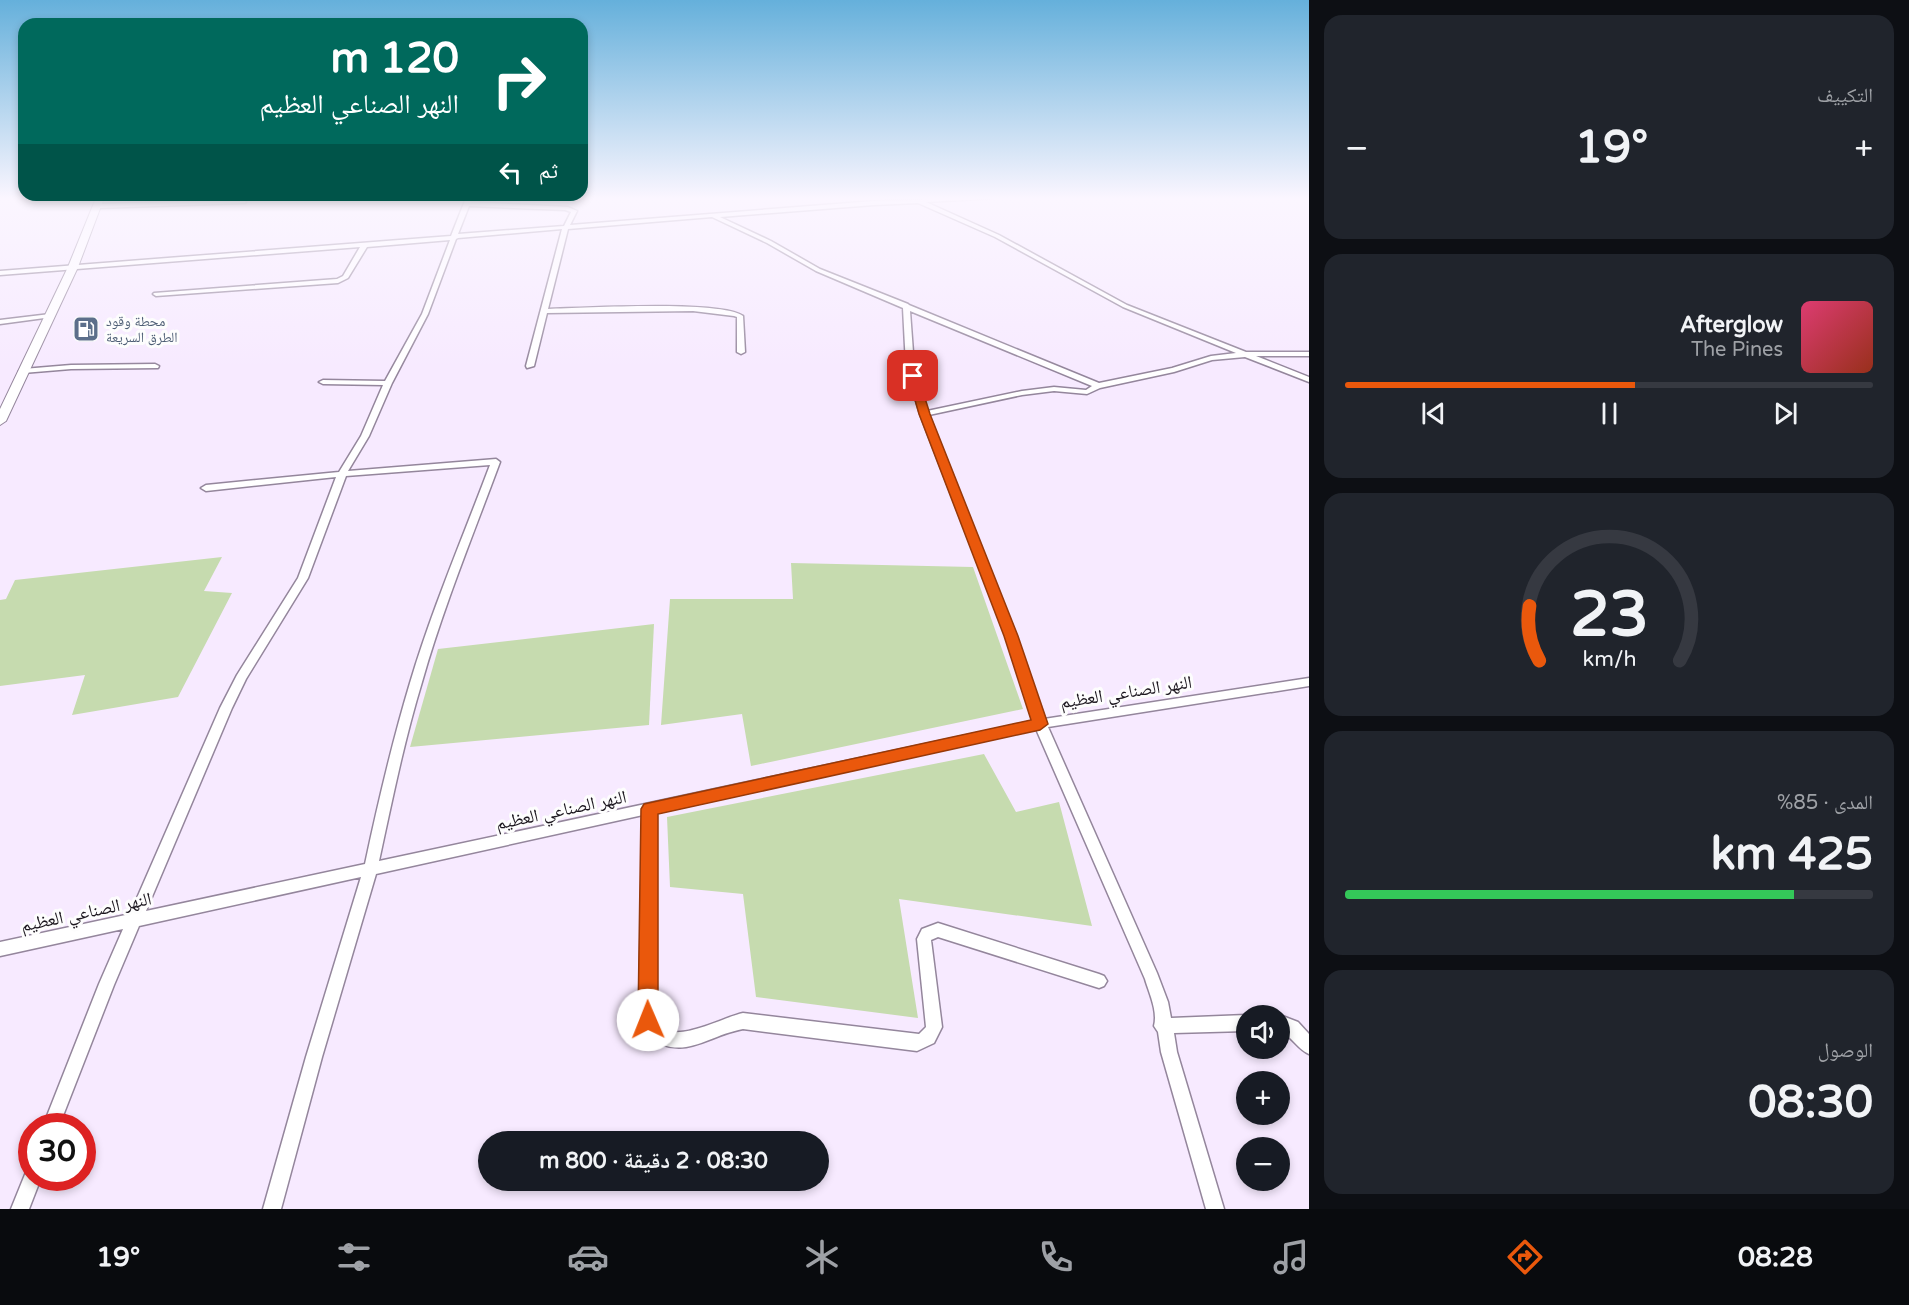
<!DOCTYPE html>
<html lang="ar">
<head>
<meta charset="utf-8">
<style>
	:root { --surface:#171b24; --page:#20242c; --text:#f1f3f6; --muted:#9ea1a6; --line:#363941; --accent:#ea580c }
	body { margin:0; font-family:"Varela Round","Noto Naskh Arabic",sans-serif; background:var(--page); color:var(--text); direction:rtl; height:100vh; display:flex; flex-direction:column; font-size:22px; white-space:nowrap }
	* { box-sizing:border-box; margin:0 }
	p { font-size:20px; color:var(--muted) }
	.icon { flex:none; width:33px; height:33px; fill:none; stroke:currentColor; stroke-width:2; stroke-linecap:round; stroke-linejoin:round }
	.map { position:relative; flex:1; overflow:hidden; direction:ltr }
	.panel { display:flex; flex-direction:column; gap:15px; padding:15px; background:#0d0f14; width:600px }
	.panel>* { flex:none }
	.banner { position:absolute; left:18px; top:18px; width:570px; height:183px; border-radius:18px; box-shadow:0 3px 9px #0003; direction:rtl; background:#00695c; color:#fff; overflow:hidden }
	.tools { position:absolute; left:1236px; top:1005px; display:grid; gap:12px }
	.tools a { display:grid; place-items:center; width:54px; height:54px; border-radius:50%; background:var(--surface); box-shadow:0 3px 9px #0003; font-size:30px }
	.speed { position:absolute; left:18px; top:1113px; display:flex; gap:12px; font-size:30px; font-weight:700; text-align:center }
	.speed>* { display:grid; place-content:center; width:78px; height:78px; border-radius:50%; background:var(--surface); box-shadow:0 3px 9px #0003; line-height:1 }
	.speed .limit { border:9px solid #d22; background:#fff; color:#111 }
	.pin { position:absolute; display:grid; place-items:center; width:51px; height:51px; color:#fff; margin:-26px; border-radius:12px; box-shadow:0 3px 9px #0006 }
	.me { position:absolute; width:66px; margin:-33px; rotate:359deg; stroke-linejoin:round; filter:drop-shadow(0 0 4px #0008) }
	.turn { display:flex; align-items:center; gap:21px; height:126px; padding:0 30px; font-size:27px }
	.turn .icon { width:78px; height:78px; stroke-width:2.5 }
	.turn b { display:block; font-size:42px; line-height:51px }
	.then { display:flex; align-items:center; height:57px; padding:0 30px; background:#0003; gap:12px; font-size:22px }
	.big { font-size:45px; font-weight:700; line-height:1.1 }
	.panel .widget { flex:1; display:flex; flex-direction:column; justify-content:center; gap:9px; min-width:0; padding:0 21px; border-radius:18px; background:var(--page) }
	.panel .dial { align-items:center; gap:0 }
	.dial svg { height:156px; overflow:visible; fill:none; stroke:var(--line); stroke-width:7; stroke-linecap:round; text-anchor:middle }
	.dial text { fill:var(--text); stroke:none }
	.song { display:flex; align-items:center; gap:18px }
	.cover { width:72px; height:72px; border-radius:9px; background:linear-gradient(135deg,hsl(340 70% 55%),hsl(10 70% 35%)) }
	.played { height:6px; border-radius:3px; background:linear-gradient(90deg,var(--accent) 55%,var(--line) 55%) }
	.keys { display:flex; justify-content:space-around; direction:ltr }
	.heat { display:flex; justify-content:space-between; align-items:center; font-size:33px; direction:ltr }
	.charge { height:9px; border-radius:4px; background:linear-gradient(90deg,#34c759 85%,var(--line) 0) }
	.trip { position:absolute; left:478px; top:1131px; width:351px; height:60px; border-radius:30px; background:var(--surface); box-shadow:0 3px 9px #0003; font-weight:700; line-height:60px; text-align:center; direction:rtl }
	.tabs { display:flex; height:96px; justify-content:space-around; align-items:center; background:#090b0e; color:var(--muted) }
	.tabs .icon { width:42px; height:42px }
	.tabs .active { color:var(--accent) }
	.tabs b { font-size:27px; color:var(--text) }
	main { display:flex; flex:1; min-height:0 }
	.map>svg:first-child { display:block }
	.green { fill:#c6dbaf }
	.lines { fill:none; stroke-linecap:round; stroke-linejoin:round }
	.street-casing { stroke:#94869c; stroke-width:3 }
	.secondary-casing { stroke:#94869c; stroke-width:2 }
	.street { fill:#fff; fill-rule:evenodd }
	.secondary { fill:#fff; fill-rule:evenodd }
	.route { fill:#ea580c; stroke:#983908; stroke-width:1.5 }
	.labels { text-anchor:middle; stroke-width:6; stroke-linejoin:round; paint-order:stroke }
	.far-service-label { font-size:14px; fill:#4e5e75; stroke:#fdfdfd; text-anchor:start }
	.near-street-label { font-size:18px; fill:#1c171f; stroke:#fdfdfd }
</style>
</head>
<body>
<main>
<section class="panel">
<div class="widget"><p>التكييف</p>
<div class="heat"><a>−</a><b class="big">19°</b><a>+</a></div>
</div>
<div class="widget">
<div class="song"><i class="cover"></i><div><b>Afterglow</b><p>The Pines</p></div></div>
<div class="played"></div>
<div class="keys"><svg class="icon" aria-label="previous" viewBox="0 0 24 24"><path d="M18 5L8 12l10 7zM5 5v14"/></svg><svg class="icon" aria-label="pause" viewBox="0 0 24 24"><path d="M8 5v14M16 5v14"/></svg><svg class="icon" aria-label="next" viewBox="0 0 24 24"><path d="M6 5l10 7-10 7zM19 5v14"/></svg></div>
</div>
<div class="widget dial"><svg viewBox="0 0 100 80">
<path d="M14 69A42 42 0 1 1 86 69"/>
<path d="M14 69A42 42 0 0 1 9 41" stroke="#ea580c"/>
<text x="50" y="56" font-size="32" font-weight="700">23</text>
<text x="50" y="72" font-size="11">km/h</text>
</svg></div>
<div class="widget"><p>المدى · 85%</p><b class="big">425 km</b><div class="charge"></div></div>
<div class="widget"><p>الوصول</p><b class="big">08:30</b></div>
</section>
<div class="map">
<svg width="1309" height="1209" viewBox="0 0 1309 1209">
	<rect width="100%" height="100%" fill="#f7eaff"/>
	<g class="green">
		<path d="M222 557 204 591 232 593 178 697 72 715 85 675 0 686V600L6 599 15 580Z"/>
		<path d="M791 563 973 567 1023 709 751 766 742 714 661 725 670 599H793Z"/>
		<path d="M654 624 649 725 410 747 438 649Z"/>
		<path d="M984 754 1016 812 1059 802 1092 926 899 899 918 1018 756 997 743 894 670 887 667 817Z"/>
	</g>
	<g class="lines">
		<g class="street-casing">
			<g id="street">
				<path d="M466 198H472L470 202 568 207 577 211 570 225 874 201 996 198 926 202 999 235 1127 305 1246 352H1309V356H1256L1309 377V382L1245 357 1212 360 1174 372 1100 388 1087 394 1054 391 1022 395 929 415 1016 636 1044 719 1309 678V686L1048 727 1157 973 1168 1002 1171 1018 1246 1015 1247 1016 1246 1031 1174 1033 1177 1052 1224 1209H1206L1161 1052 1158 1032 1154 1026C1158 1011 1149 993 1145 979L1036 729 656 813 655 1010C656 1014 656 1021 658 1024 673 1046 723 1017 743 1013L919 1034 926 1027 917 939 922 929 938 923 1099 974 1104 976 1107 981 1104 986 1099 988 938 937 931 940 942 1027 934 1043 917 1051 743 1029C705 1036 682 1064 645 1034L639 1010 643 815 376 874 322 1057 281 1209H263L306 1057 361 877 139 926 114 985 59 1126H43L99 984 123 929 0 956V942L130 914 220 708 237 675 298 578 336 477 206 491 201 488 206 485 339 472 361 436 383 385 323 384 319 382 323 380 385 381 422 314 450 240 367 247 348 278 338 283 156 296 153 294 154 293 337 279 343 276 360 247 0 275V271L451 236ZM918 203 995 237 1123 307 1236 353 1211 356 1172 368 1099 383 909 305 908 304 820 269 771 241 720 217 874 205ZM469 206 565 210 571 212 564 226 458 234ZM712 217 767 243 816 271 903 308 906 366 920 414 1006 636 1033 721 379 861C392 801 404 741 422 682 443 608 473 535 500 462L496 459 348 471 369 436 392 383 428 314 456 239 458 238 562 229 526 366 527 368 534 366 547 313 693 311 734 316 737 317V352L741 354 745 352 743 316C721 300 583 308 548 309L568 229ZM910 311 1092 386 1086 390 1054 387 1022 391 927 411 914 366ZM490 465C463 537 432 609 410 683 392 743 378 803 365 864L146 911 232 708 246 679 308 578 346 476Z"/>
				<path d="M243 200 246 202 245 203 98 208 95 206 98 204Z"/>
				<path d="M50 314 53 316 52 317 0 324V320Z"/>
				<path d="M155 364 159 366 158 368 71 369 23 373 19 371 23 369 71 365Z"/>
				<path d="M1280 1015 1298 1022 1309 1034V1054C1297 1049 1292 1036 1280 1031Z"/>
				<path d="M32 1169V1178H41L29 1209H11L26 1172Z"/>
			</g>
		</g>
		<g class="secondary-casing">
			<path id="secondary" d="M96 198H104L78 267 6 421 0 425V409L68 267Z"/>
		</g>
		<use href="#street" class="street"/>
		<use href="#secondary" class="secondary"/>
	</g>
	<linearGradient id="sky" x2="0" y2="1"><stop stop-color="#65b0db"/><stop offset="0.54" stop-color="#fbf6ff"/><stop offset="1" stop-color="#fbf6ff" stop-opacity="0"/></linearGradient>
	<rect width="1309" height="368" fill="url(#sky)"/>
	<path class="route" d="M913 373 918 376 930 414 1018 636 1048 724 1040 730 658 814V1020L655 1027 648 1030 641 1027 638 1020 641 809 644 804 1031 720 1004 636 919 414 908 376Z"/>
	<defs>
		<g id="fuel-square" transform="scale(1.35)"><rect x="-9" y="-9" width="18" height="18" rx="4" fill="#5c6f8a" stroke="#fdfdfd"/><path d="M-5.5-6h7V0h2V4h1.3V-2.5L3-4.5l.8-.8L6-3V5H2.5V1h-1V6h-7ZM-4.2-4.7v3.2H.2V-4.7Z" fill="#fff"/></g>
	</defs>
	<g fill-rule="evenodd">
		<use href="#fuel-square" x="86" y="329"/>
	</g>
	<g class="labels">
		<g class="far-service-label">
			<text x="106" y="326">محطة وقود<tspan x="106" dy="16">الطرق السريعة</tspan></text>
		</g>
		<g class="near-street-label">
			<text transform="translate(1126 692) rotate(-9)" y="6">النهر الصناعي العظيم</text>
			<text transform="translate(561 810) rotate(-12)" y="6">النهر الصناعي العظيم</text>
			<text transform="translate(86 912) rotate(-12)" y="6">النهر الصناعي العظيم</text>
		</g>
	</g>
</svg>
<div class="tools">
<a><svg class="icon" aria-label="sound" viewBox="0 0 24 24"><path d="M4 9h4l5-4v14l-5-4H4zM17 9q2 3 0 6"/></svg></a>
<a>+</a>
<a>−</a>
</div>
<div class="speed"><div class="limit">30</div></div>
<div class="pin" style="left:913px;top:376px;background:#d93025"><svg class="icon" aria-label="arrive" viewBox="0 0 24 24"><path d="M6 21V4h12l-3 4 3 4H6"/></svg></div>
<svg class="me" style="left:648px;top:1020px" viewBox="-20 -20 40 40"><circle r="19" fill="#fff"/><path d="M0-13L10 11 0 6-10 11z" fill="#ea580c"/></svg>
<div class="trip">08:30 · 2 دقيقة · 800 m</div>
<div class="banner">
<div class="turn"><svg class="icon" aria-label="right" viewBox="0 0 24 24"><path d="M7 20v-9h11M14 6l5 5-5 5"/></svg><div><b>120 m</b>النهر الصناعي العظيم</div></div>
<div class="then">ثم<svg class="icon" aria-label="left" viewBox="0 0 24 24"><path d="M17 20v-9H6M10 6l-5 5 5 5"/></svg></div>
</div>
</div>
</main>
<nav class="tabs">
<b>08:28</b>
<svg class="icon active" aria-label="directions" viewBox="0 0 24 24"><path d="M12 3l9 9-9 9-9-9zM9 14v-3h6M13 9l2 2-2 2"/></svg>
<svg class="icon" aria-label="music" viewBox="0 0 24 24"><path d="M9 18V5l10-2v13"/><circle cx="6" cy="18" r="3"/><circle cx="16" cy="16" r="3"/></svg>
<svg class="icon" aria-label="phone" viewBox="0 0 24 24"><path d="M5 4h4l2 5-3 2q2 4 5 5l2-3 5 2v4C11 20 4 13 5 4z"/></svg>
<svg class="icon" aria-label="climate" viewBox="0 0 24 24"><path d="M12 3v18M4 7l16 10M4 17L20 7"/></svg>
<svg class="icon" aria-label="car" viewBox="0 0 24 24"><path d="M5 17H2v-5l4-1 3-4h7l3 4 3 1v5h-3M9 17h6M6 11h13"/><circle cx="7" cy="17" r="2"/><circle cx="17" cy="17" r="2"/></svg>
<svg class="icon" aria-label="filters" viewBox="0 0 24 24"><path d="M4 7h16M4 17h16"/><circle cx="9" cy="7" r="2"/><circle cx="15" cy="17" r="2"/></svg>
<b>19°</b>
</nav>
</body>
</html>
